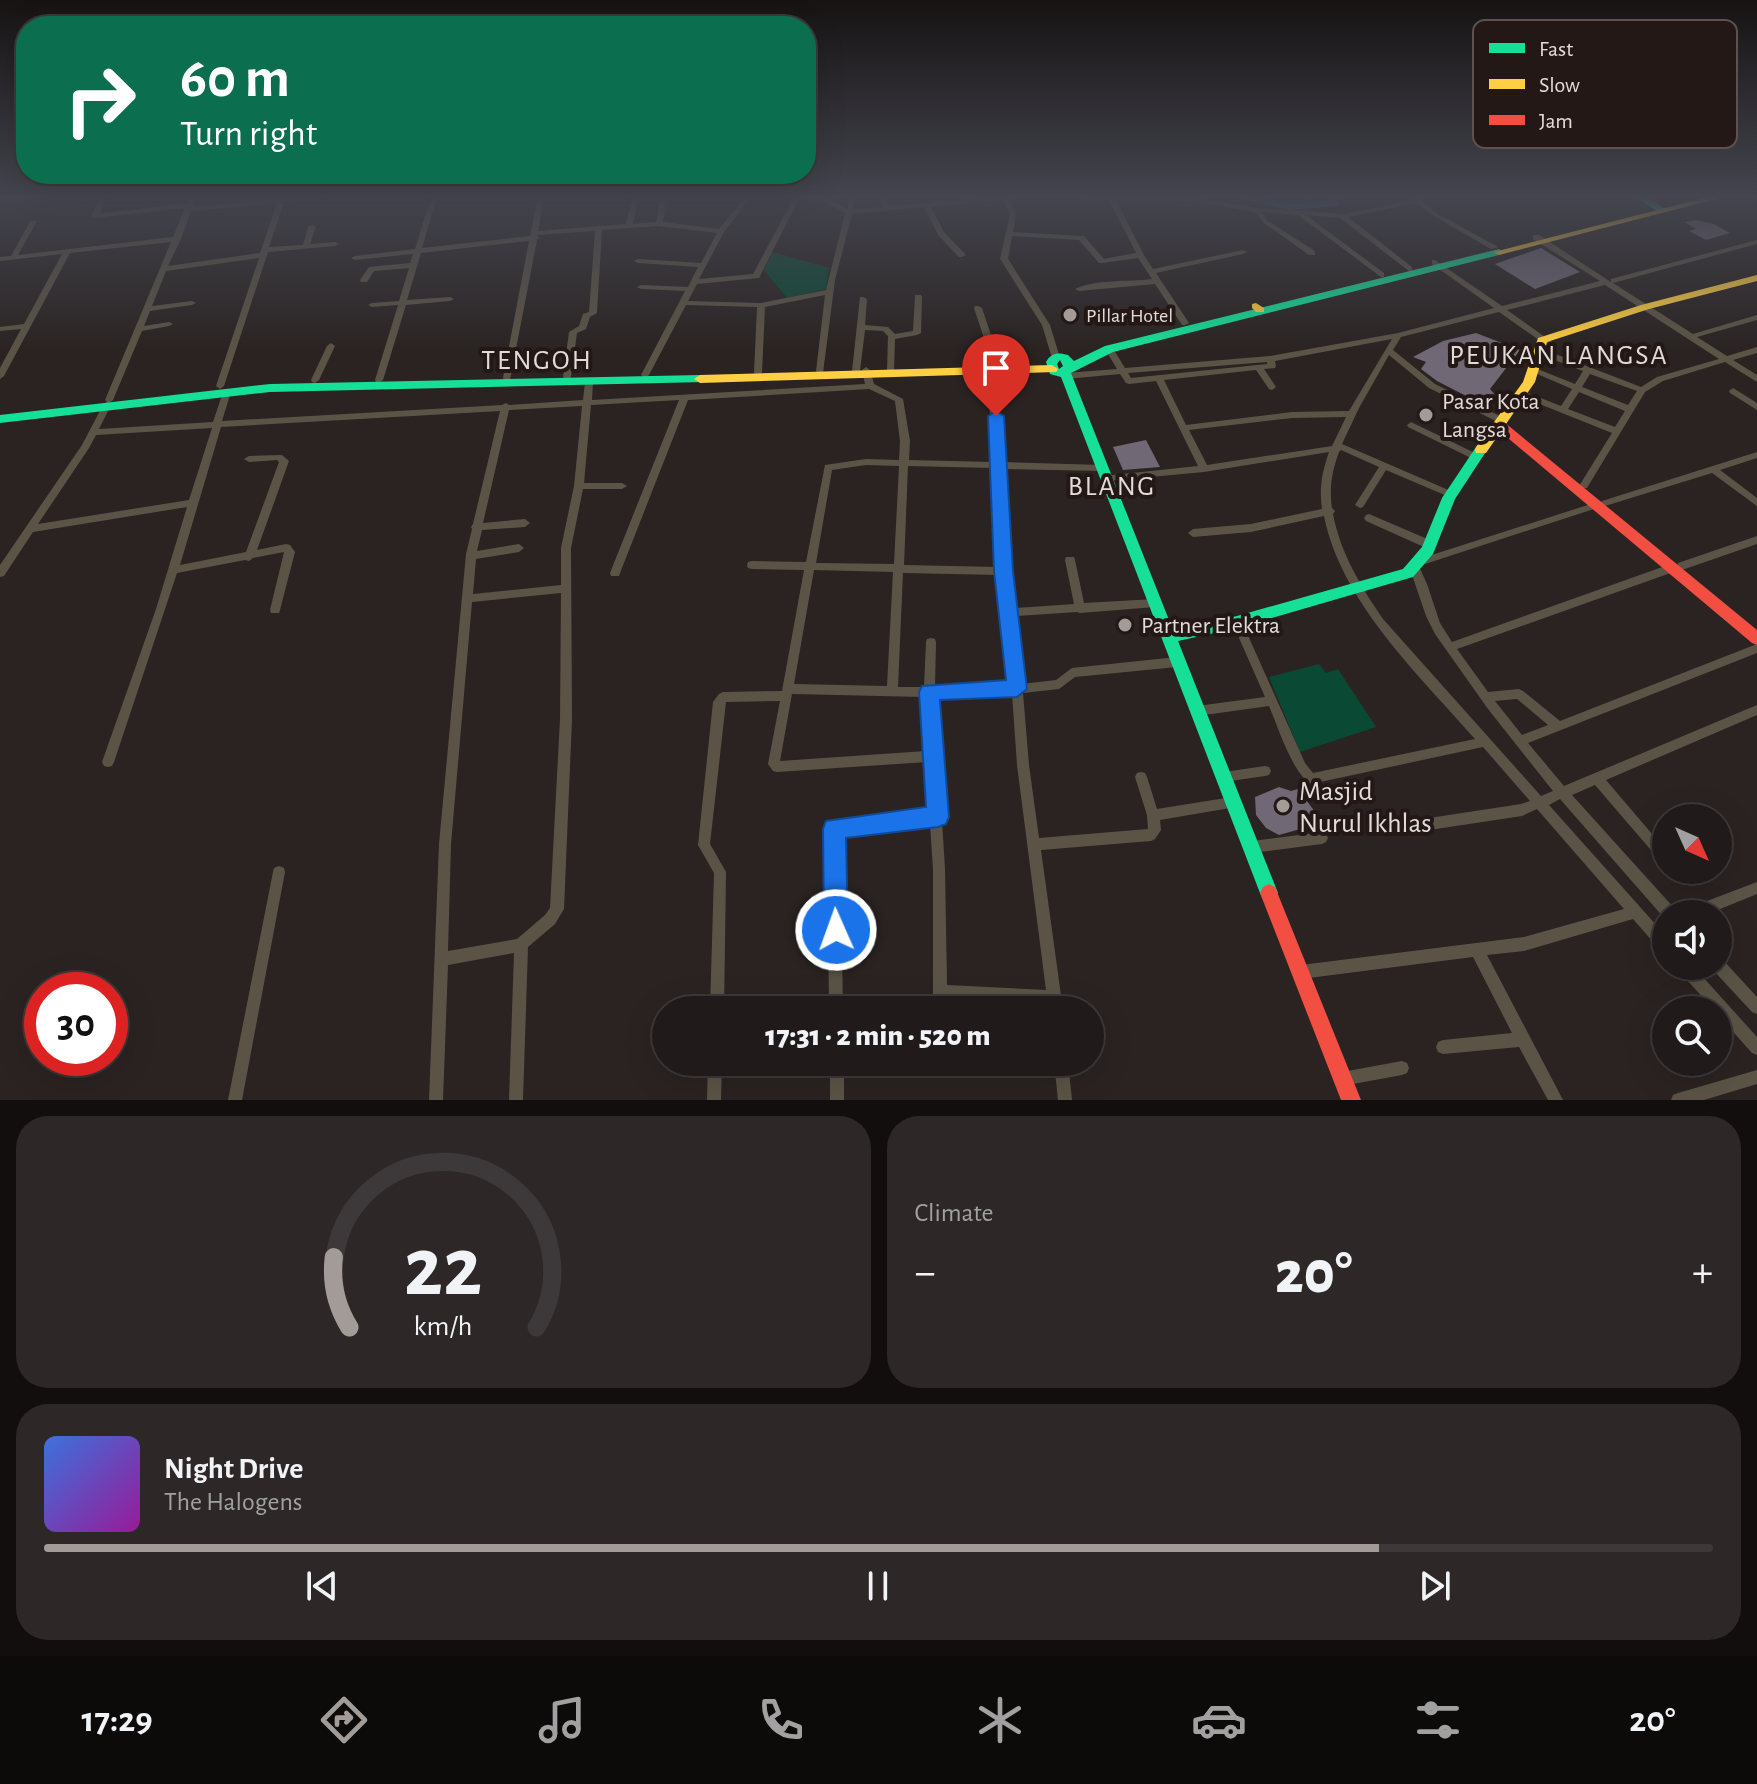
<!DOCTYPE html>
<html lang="en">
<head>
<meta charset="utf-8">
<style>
	:root { --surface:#201a1a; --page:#2d2727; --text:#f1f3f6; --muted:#a2a1a2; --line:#3d3839; --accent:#a29b98 }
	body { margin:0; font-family:"Alegreya Sans",sans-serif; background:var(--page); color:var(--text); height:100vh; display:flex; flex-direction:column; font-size:30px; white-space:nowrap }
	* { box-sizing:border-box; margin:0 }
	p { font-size:26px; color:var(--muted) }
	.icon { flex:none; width:44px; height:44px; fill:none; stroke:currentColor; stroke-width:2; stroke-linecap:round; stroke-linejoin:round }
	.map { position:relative; height:1100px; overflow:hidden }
	.drawer { display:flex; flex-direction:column; gap:16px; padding:16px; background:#120e0e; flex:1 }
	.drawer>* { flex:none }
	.guide { position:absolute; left:16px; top:16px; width:800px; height:168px; border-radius:32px; box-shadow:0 8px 32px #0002,0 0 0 2px var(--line); background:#0b6e4f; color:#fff; overflow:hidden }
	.needle { width:52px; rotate:135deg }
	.buttons { position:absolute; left:1652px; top:804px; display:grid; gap:16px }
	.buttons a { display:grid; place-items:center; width:80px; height:80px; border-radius:50%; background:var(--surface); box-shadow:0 8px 32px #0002,0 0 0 2px var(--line); font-size:40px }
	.speed { position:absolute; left:24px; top:972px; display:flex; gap:16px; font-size:40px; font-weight:700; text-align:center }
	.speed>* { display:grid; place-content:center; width:104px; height:104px; border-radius:50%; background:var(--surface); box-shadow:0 8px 32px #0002,0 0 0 2px var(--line); line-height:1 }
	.speed .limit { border:12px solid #d22; background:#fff; color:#111 }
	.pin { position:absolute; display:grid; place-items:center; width:68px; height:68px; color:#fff; margin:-82px -34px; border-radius:50% 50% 50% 0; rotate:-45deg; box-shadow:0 0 8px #0007 }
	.pin .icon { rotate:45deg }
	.me { position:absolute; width:88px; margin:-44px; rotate:358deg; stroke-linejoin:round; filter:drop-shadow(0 0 6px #0008) }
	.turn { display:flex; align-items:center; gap:28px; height:168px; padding:0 32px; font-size:36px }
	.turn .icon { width:104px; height:104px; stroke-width:2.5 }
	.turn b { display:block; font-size:56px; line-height:68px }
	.big { font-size:60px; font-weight:800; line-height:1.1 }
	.drawer .widget { flex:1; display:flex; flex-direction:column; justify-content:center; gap:12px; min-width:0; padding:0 28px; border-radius:32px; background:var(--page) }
	.drawer .dial { align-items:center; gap:0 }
	.dial svg { height:208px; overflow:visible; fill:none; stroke:var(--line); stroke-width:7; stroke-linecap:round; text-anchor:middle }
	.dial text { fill:var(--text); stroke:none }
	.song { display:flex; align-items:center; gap:24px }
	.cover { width:96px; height:96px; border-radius:12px; background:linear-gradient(135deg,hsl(220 70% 55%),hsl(300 70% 35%)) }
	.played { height:8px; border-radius:4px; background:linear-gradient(90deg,var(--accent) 80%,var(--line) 80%) }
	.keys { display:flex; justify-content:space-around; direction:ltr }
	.heat { display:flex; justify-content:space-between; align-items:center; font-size:44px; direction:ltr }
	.drawer .tiles { flex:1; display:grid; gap:16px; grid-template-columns:1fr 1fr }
	.widget:last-child { grid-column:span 2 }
	.trip { position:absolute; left:652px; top:996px; width:452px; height:80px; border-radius:40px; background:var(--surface); box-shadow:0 8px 32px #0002,0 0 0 2px var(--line); font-weight:800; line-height:80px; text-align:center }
	.dock { display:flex; height:128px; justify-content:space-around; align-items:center; background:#0d0a0a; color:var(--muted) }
	.dock .icon { width:56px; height:56px }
	.dock .selected { color:var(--accent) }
	.dock b { font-size:36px; color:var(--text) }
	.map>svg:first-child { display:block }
	.green { fill:#0a4934 }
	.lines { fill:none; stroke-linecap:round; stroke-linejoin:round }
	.river { fill:#1e658d; fill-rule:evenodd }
	.building { fill:#706874 }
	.street { fill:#5b5446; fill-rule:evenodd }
	.fast { fill:#16e098; fill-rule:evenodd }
	.slow { fill:#ffcf43; fill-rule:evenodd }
	.jam { fill:#f24e42; fill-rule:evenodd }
	.route { fill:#1a73e8; stroke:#114b97; stroke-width:2 }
	.poi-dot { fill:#a29b98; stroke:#231815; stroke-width:3 }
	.labels { text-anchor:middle; stroke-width:8; stroke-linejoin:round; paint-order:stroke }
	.far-poi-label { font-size:20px; fill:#e3dbd8; stroke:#231815; text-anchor:start }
	.poi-label { font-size:24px; fill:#e3dbd8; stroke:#231815; text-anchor:start }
	.quarter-label { font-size:28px; letter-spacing:2px; fill:#e3dbd8; stroke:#231815 }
	.near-poi-label { font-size:28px; fill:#e3dbd8; stroke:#231815; text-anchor:start }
	.key { fill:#231815; stroke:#5d5250; stroke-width:2 }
	.key-label { font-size:22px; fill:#e3dbd8 }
</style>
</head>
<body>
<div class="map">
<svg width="1757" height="1100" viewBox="0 0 1757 1100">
	<rect width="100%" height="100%" fill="#2a2322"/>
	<g class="green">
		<path d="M773 252 829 268 826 289 787 298 764 270Z"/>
		<path d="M1319 664 1326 673 1338 669 1376 727 1300 752 1269 677Z"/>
	</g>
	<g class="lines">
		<path class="river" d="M1235 197H1256L1289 204 1330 201 1332 197H1342L1338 206 1289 210Z"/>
	</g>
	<g class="building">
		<path d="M1696 220 1714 224 1730 233 1706 240 1689 231 1696 229 1685 222Z"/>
		<path d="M1541 248 1580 272 1535 289 1495 264Z"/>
		<path d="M1476 333 1520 350 1490 389 1496 396 1491 403 1476 397 1474 400 1437 381 1421 369 1426 362 1413 357 1443 341Z"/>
		<path d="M1146 440 1160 467 1123 470 1113 447Z"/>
		<path d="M1279 787 1291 791 1298 789 1318 816 1311 818V826L1279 835 1266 828 1256 815 1255 797Z"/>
	</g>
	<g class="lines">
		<g class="street">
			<path d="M100 197H106L100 214 187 203 190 197H196L193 207 299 197H324L321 199 284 202 269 247 303 245 308 227 312 225 316 227 310 244 335 242 339 244 335 246 268 252 224 386 220 389 216 386 259 258 166 271 152 306 192 301 196 303 192 305 150 311 144 326 169 322 173 324 169 326 142 331 113 400 109 403 111 405 99 429 213 422 223 392 227 389 231 392 222 421 502 405 506 403 509 405 583 400 585 382 589 379 593 382 592 400 865 384 862 370 866 367 870 370 874 384 903 399 910 441 909 460 992 462 988 372 992 369 995 370 1002 462 1103 465 1108 468 1103 471 1002 469 1008 571 1015 608 1074 604 1065 560 1066 557H1074L1075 560 1084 603 1155 599 1159 600 1160 603 1159 606 1155 607 1080 613 1077 612 1017 616 1022 684 1056 680 1072 668 1177 657 1181 659 1183 662 1181 665 1177 667 1075 677 1059 689 1023 693 1029 765 1039 838 1148 829 1147 815 1135 777 1137 773 1141 772 1145 773 1147 777 1157 809 1232 797 1236 799 1238 803 1236 807 1160 820 1161 830 1155 839 1151 841 1041 850 1063 1010H1049L1048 1004 947 999V1010H933V869L930 824 840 833 843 1010H829L827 830 829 826 838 821 930 812 927 762 777 772 773 771 768 764 780 701 726 702 710 844 726 872 724 1010H710L714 873 698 845 713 702 719 694 723 692 782 691 804 570 752 569 748 568 747 565 748 562 752 561 806 562 825 465 866 459 899 460 900 441 895 401 869 389 688 400 620 573 619 576H611L610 573 679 400 591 405 584 483H622L627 486 622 489H583L571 548 572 719 564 909 555 924 528 947 523 1100H509L514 953 448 965 443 1100H429L439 844 466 554 472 529 471 527 473 524 500 411 221 427 180 565 246 552 279 462 277 460 249 462 244 459 249 456 282 455 289 461 257 550 286 544 290 545 295 552 280 610 279 613H271L270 610 284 552 253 558 249 561 245 560 177 573 114 762 112 766 108 767 104 766 102 762 156 609 187 507 33 532 4 576 0 577V565L82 445 103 405 107 402 105 400 171 242 70 253 4 376 0 379V368L21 329 0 331V327L24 324 62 254 0 261V257L11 256 31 220 37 221 18 255 173 237 185 208 93 218 91 217ZM277 203 260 253 168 266 181 239 191 211ZM582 406 574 486 561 548V585L473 594 476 559 519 552 524 548 519 544 477 551 482 530 525 527 530 523 525 519 483 523 509 410ZM212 428 189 500 38 524 89 448 96 435ZM866 465 899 466 894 564 816 563 832 470ZM908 466 993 468 998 567 904 565ZM814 570 893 572 887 686 794 684ZM903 573 999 575 1006 612 1011 684 935 687 936 642 935 639 931 638 927 639 926 642 924 687H898ZM561 593 560 719 550 908 545 915 517 939 448 951 451 844 472 602ZM792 694 924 697 926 751 780 761ZM1012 694 1017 765 1046 990 947 985 945 869 942 821 944 817 942 813 939 760 941 756 938 752 935 697Z"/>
			<path d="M431 197H437L422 248 530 236 538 197H544L538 231 626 224 632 197H638L633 224 656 222 660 202 663 200 666 202 663 222 719 229 745 197H751L724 232 699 279 753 274 794 197H800L759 278 697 284 688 301 761 303 826 290 845 213 816 197H824L848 209V197H854V209L882 207 879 197H885L889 206 994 197H1019L1009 200 1016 214 1013 232 1084 236 1104 259 1136 253 1109 200 1078 199 1075 197H1192L1257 208 1345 214 1411 200 1410 197H1416L1438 214 1498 247 1491 249 1434 216 1416 203 1348 217 1412 267V271H1409L1340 218 1306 215 1384 273V277H1381L1298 215 1262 212 1268 221 1315 251V255H1309L1264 223 1255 212 1192 201 1116 200 1144 255 1153 269 1243 250 1247 252 1243 254 1156 273 1189 323 1185 325H1182L1155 284 1079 291 1075 289C1097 279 1128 282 1152 279L1138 258 1102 263H1099L1079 240 1012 236 1008 259 1050 325 1060 358 1056 361 1052 358 1042 325 1000 259 1010 214 1003 200 931 207 944 232 966 255 962 257H959L938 235 924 207 852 214 835 280 823 373 820 374 816 371 825 295 765 307 762 373 758 376 754 373 757 307 686 305 649 375 645 378 641 375 685 291 641 289 637 287 641 285 688 287 698 267 638 263 634 261 638 259 701 263 717 233 659 226 602 230 597 313 590 317 586 329 577 333 571 377 567 380 563 377 569 332 579 326 583 314 589 312 595 231 537 235 539 238 537 240 510 380H504L503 378 529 241 421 253 407 300 450 297 454 299 450 301 406 305 383 380 379 383 376 382 375 380 398 305 372 307 368 305 372 303 399 301 409 268 374 271 367 282H361L360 280 369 267 410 263 413 254 355 260 351 258 355 256 415 249Z"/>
			<path d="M1303 197H1312L1314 199 1311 201Z"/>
			<path d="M1533 235H1539L1611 282V279L1757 240V244L1613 283 1693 334 1757 315V320L1697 337 1727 356 1757 347V353L1733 360 1757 375V382L1725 362 1663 381 1645 392 1587 488H1581L1579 486 1612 433 1517 395 1516 393 1517 391 1520 390 1561 406 1572 389 1528 370 1529 368H1535L1575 384 1583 371 1539 354V350H1545L1641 387 1657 377 1719 359 1605 285 1507 310 1552 342 1553 344 1549 347 1499 312 1401 337 1393 350 1435 384 1506 419 1507 421 1506 423H1500L1429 388 1389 355 1359 408 1342 444 1453 492 1455 494 1453 496H1447L1386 470 1363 507 1360 508 1355 505 1379 467 1341 450 1339 452C1332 471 1329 487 1332 508L1335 511 1333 514C1340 552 1361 587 1383 619L1541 796 1553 791 1488 709 1435 634 1426 616 1410 569 1411 566H1416L1415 563 1416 560 1594 503H1600L1602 501 1757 452V458L1720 470 1757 498V506L1712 473 1605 506 1602 505 1600 507 1419 566 1427 584 1440 623 1452 642 1668 565H1676L1677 568 1676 571 1457 649 1488 692 1519 689 1523 691 1560 721 1757 644V653L1528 743 1564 786 1757 705V715L1606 780 1664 848 1666 851 1664 856 1660 858 1656 856 1595 785 1572 795 1675 909 1677 914H1666L1665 919 1560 799 1549 805 1666 936V953L1661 951 1633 919 1524 951 1487 955 1563 1100H1548L1519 1047 1443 1054 1438 1052 1436 1047 1438 1042 1443 1040 1512 1033 1473 957 1301 979 1296 977 1294 972 1296 967 1301 965 1524 937 1624 909 1537 809 1522 816 1403 834 1399 832 1397 828 1399 824 1403 822 1521 804 1530 801 1483 747 1311 784C1293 774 1278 727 1269 706L1197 716 1193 714 1191 711 1193 708 1197 706 1265 697 1232 622 1233 619 1237 618 1241 619 1242 622 1305 763 1313 773 1475 739C1419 675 1341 602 1324 516L1251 532 1193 537 1188 533 1193 529 1251 524 1322 509C1319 488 1322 472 1329 452L1204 472 1107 481 1102 478 1104 476 1198 466 1156 381 1129 384 1126 383 1120 374 1066 379 1062 376 1066 373 1117 369 1105 349 1109 346 1112 347 1125 368 1270 356 1398 333 1494 308 1432 264V260H1435L1502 306 1600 281 1533 239ZM1392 339 1349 411 1292 412 1186 425 1164 380 1256 370 1269 389 1272 390 1276 387 1264 369 1275 368 1276 366 1275 361ZM1267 362V364L1131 378 1128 373ZM1590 374 1637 391 1628 405 1582 387ZM1579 392 1625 411 1615 427 1568 409ZM1346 417 1332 446 1207 465 1189 430 1292 418ZM1517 699 1548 725 1522 735 1495 701Z"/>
			<path d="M915 295H921L922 297 921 333 917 335 895 339 894 372H888L887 370 888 336 883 331 865 330 860 371 856 374 853 373 852 371 860 297H863L867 299 865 325 888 327 895 334 913 331Z"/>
			<path d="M975 306H978L982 308 1001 365 1000 367 997 368 993 365 974 308Z"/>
			<path d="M331 343 335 346 319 380 315 383 312 382 311 380 327 346Z"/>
			<path d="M1733 388 1757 403V410L1730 393 1729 391Z"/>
			<path d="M1411 422 1479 455 1481 457 1476 460 1473 459 1408 427 1407 425Z"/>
			<path d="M1369 514 1432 541 1433 544 1428 548 1424 547 1366 521 1364 518 1366 515Z"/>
			<path d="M1757 536V544L1682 570 1678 569 1677 566 1678 563Z"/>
			<path d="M1265 766 1269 767 1271 771 1269 775 1265 776 1224 782 1220 781 1218 777 1220 773 1224 772Z"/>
			<path d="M1322 832 1326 834 1328 838 1326 842 1322 844 1252 853 1248 851 1246 847 1248 843 1252 841Z"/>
			<path d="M279 866 284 868 285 872 242 1100H228L273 872 274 868Z"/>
			<path d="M1757 882V894L1708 914H1684L1686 909Z"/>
			<path d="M1718 958 1723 960 1757 997V1014L1752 1012 1713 970 1712 966H1718Z"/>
			<path d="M1677 966H1693L1757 1037V1055L1752 1053 1718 1015V1010H1714L1679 971Z"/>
			<path d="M1402 1061 1407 1063 1409 1068 1407 1073 1402 1075 1342 1086 1337 1084 1335 1079 1337 1074 1342 1072Z"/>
			<path d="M708 1062H722L721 1100H707Z"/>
			<rect x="830" y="1062" width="14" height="38"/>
			<path d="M1054 1062H1068L1072 1100H1058Z"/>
			<path d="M1757 1070V1084L1704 1100H1671L1673 1095 1678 1093Z"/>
		</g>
		<g class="fast">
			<path d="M1635 197H1647L1668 211 1660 213Z"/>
			<path d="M1499 249 1504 252 1503 254 1113 352 1071 373 1173 630 1237 616 1403 569 1422 547 1442 498 1476 447 1481 446 1487 450 1455 499 1433 554 1413 577 1237 628 1178 641 1278 893 1275 899 1269 902 1263 899 1260 893 1061 377 1050 374 1046 362C1051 353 1058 352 1068 355L1074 361 1105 346ZM1060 360 1063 366 1059 369 1057 364Z"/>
			<path d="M700 375 704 376V382L270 392 0 423V415L270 384Z"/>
		</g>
		<g class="slow">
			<path d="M1708 197H1724L1499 255 1494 252Z"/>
			<path d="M1757 275V281L1649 309 1547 342 1535 382 1486 453H1476L1475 450 1476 447 1523 382 1538 338 1641 305Z"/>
			<path d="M1256 303 1264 308V312H1256L1252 308V304Z"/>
			<path d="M1052 365 1058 369 1056 372 700 383 694 379 700 375Z"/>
		</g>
		<g class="jam">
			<path d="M1500 421 1504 422 1757 630V645L1752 643 1496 428 1494 425Z"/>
			<path d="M1269 884 1275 887 1361 1100H1341L1260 893 1263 887Z"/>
		</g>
	</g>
	<linearGradient id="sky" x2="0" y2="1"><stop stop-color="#171313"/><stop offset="0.56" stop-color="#44454f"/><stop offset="1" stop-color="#44454f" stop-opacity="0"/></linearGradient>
	<rect width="1757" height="351" fill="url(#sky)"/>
	<path class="route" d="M996 411 1004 416 1013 571 1027 689 1017 697 940 700 949 817 946 824 938 827 846 838 848 930 845 938 836 942 827 938 824 930 823 829 826 821 926 807 919 692 922 686 1006 680 994 571 988 416Z"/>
	<g class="poi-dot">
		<circle cx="1070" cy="315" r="8"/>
		<circle cx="1426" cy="415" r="8"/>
		<circle cx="1125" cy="625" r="8"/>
		<circle cx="1283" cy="806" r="8"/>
	</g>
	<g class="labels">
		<g class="far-poi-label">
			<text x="1086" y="322">Pillar Hotel</text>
		</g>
		<g class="poi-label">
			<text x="1442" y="409">Pasar Kota<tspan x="1442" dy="28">Langsa</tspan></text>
			<text x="1141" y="633">Partner Elektra</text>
		</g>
		<g class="quarter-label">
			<text x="1559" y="364">PEUKAN LANGSA</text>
			<text x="537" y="369">TENGOH</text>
			<text x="1112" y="495">BLANG</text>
		</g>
		<g class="near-poi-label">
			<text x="1299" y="800">Masjid<tspan x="1299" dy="32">Nurul Ikhlas</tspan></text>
		</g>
	</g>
	<rect x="1473" y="20" width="264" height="128" rx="12" class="key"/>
	<rect x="1489" y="43" width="36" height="10" fill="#16e098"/>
	<rect x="1489" y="79" width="36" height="10" fill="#ffcf43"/>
	<rect x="1489" y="115" width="36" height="10" fill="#f24e42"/>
	<g class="key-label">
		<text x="1539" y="56">Fast</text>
		<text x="1539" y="92">Slow</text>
		<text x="1539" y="128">Jam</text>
	</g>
</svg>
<div class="buttons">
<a><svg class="needle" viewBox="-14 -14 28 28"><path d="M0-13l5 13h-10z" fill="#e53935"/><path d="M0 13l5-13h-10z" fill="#a2a1a2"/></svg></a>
<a><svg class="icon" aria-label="sound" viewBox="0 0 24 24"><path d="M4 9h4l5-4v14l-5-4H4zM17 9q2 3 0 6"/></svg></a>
<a><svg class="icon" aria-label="search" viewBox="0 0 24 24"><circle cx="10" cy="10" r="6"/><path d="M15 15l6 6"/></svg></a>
</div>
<div class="speed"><div class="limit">30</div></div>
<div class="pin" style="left:996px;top:416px;background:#d93025"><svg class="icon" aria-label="arrive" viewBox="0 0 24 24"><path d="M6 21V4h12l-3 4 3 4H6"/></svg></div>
<svg class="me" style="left:836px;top:930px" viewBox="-20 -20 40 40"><circle r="17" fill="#1a73e8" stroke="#fff" stroke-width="3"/><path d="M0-11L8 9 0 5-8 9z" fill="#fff"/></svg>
<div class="trip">17:31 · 2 min · 520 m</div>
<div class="guide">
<div class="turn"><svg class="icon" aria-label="right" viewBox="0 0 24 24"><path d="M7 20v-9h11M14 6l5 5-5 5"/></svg><div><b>60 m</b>Turn right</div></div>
</div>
</div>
<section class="drawer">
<div class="tiles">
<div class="widget dial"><svg viewBox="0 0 100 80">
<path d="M14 69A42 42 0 1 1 86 69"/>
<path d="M14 69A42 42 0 0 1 8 42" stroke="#a29b98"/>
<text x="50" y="56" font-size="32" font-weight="700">22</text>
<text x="50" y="72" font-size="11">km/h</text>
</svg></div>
<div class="widget"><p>Climate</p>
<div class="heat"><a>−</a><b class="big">20°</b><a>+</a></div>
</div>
<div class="widget">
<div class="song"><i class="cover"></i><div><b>Night Drive</b><p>The Halogens</p></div></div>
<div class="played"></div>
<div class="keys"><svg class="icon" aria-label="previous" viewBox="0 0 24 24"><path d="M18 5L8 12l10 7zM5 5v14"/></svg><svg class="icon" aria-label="pause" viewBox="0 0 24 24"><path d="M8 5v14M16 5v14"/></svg><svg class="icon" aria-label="next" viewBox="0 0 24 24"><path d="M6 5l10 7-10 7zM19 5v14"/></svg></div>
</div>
</div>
</section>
<nav class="dock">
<b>17:29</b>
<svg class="icon selected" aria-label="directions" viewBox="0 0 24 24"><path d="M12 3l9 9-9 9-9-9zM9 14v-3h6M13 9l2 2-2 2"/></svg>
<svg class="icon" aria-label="music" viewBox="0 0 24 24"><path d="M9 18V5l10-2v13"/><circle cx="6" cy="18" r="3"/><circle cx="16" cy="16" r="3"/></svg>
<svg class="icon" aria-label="phone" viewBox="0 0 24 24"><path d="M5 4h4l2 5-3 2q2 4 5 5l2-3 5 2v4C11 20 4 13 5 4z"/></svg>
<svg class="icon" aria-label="climate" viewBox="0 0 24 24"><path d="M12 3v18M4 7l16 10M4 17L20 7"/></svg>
<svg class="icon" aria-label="car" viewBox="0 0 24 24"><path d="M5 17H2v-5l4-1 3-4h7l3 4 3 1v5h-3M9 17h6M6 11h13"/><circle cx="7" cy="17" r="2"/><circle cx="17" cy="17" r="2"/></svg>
<svg class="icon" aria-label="filters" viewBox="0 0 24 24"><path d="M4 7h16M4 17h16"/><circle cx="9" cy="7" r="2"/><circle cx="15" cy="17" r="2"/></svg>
<b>20°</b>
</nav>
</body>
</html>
